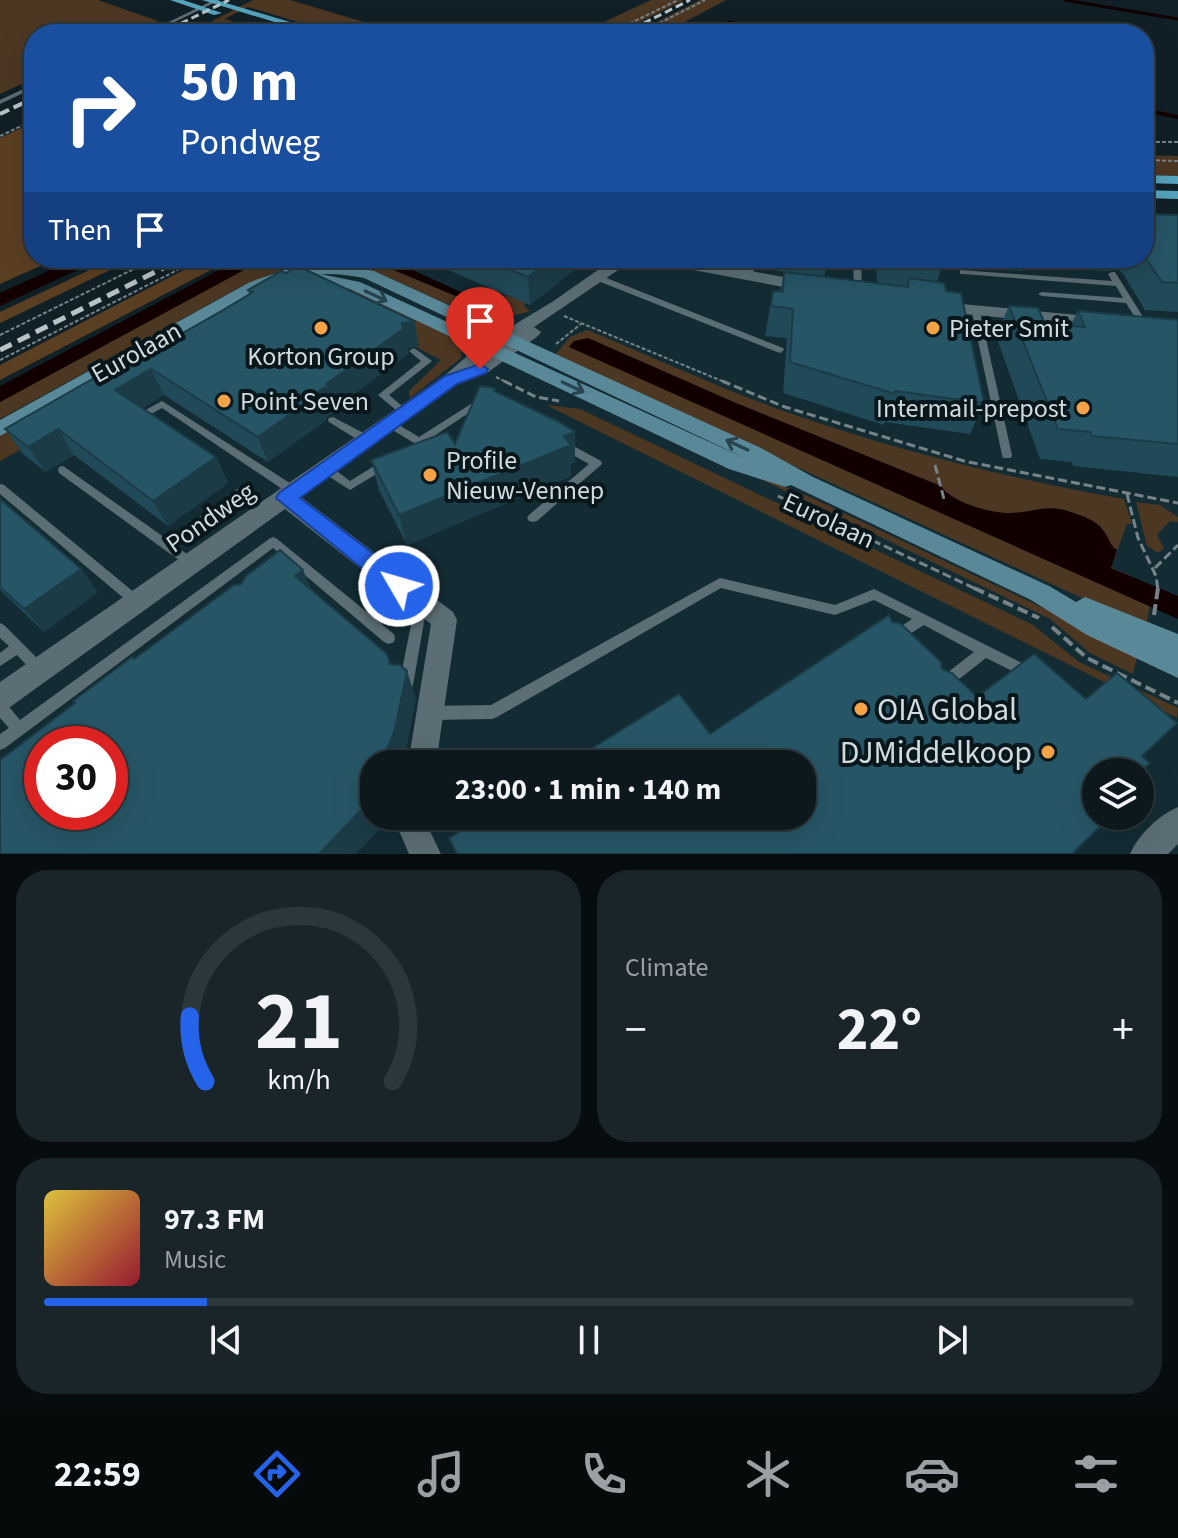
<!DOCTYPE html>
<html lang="en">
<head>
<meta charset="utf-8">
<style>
	:root { --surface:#0c181c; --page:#1a2529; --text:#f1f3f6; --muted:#9aa0a3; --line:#2c373b; --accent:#2563eb }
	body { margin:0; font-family:"Source Sans 3",sans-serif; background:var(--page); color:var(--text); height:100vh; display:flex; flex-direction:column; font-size:30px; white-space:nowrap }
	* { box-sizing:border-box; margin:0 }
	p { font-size:26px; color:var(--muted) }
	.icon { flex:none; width:44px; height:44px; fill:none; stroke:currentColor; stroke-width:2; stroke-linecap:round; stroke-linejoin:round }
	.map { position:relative; height:854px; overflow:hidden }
	.side { display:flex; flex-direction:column; gap:16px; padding:16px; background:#070d0f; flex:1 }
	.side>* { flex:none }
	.hud { position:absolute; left:24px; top:24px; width:1130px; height:244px; border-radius:32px; box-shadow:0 8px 32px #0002,0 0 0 2px var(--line); background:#1a4fa0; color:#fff; overflow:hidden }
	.tools { position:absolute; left:1082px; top:758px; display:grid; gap:16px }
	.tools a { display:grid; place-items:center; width:72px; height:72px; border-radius:50%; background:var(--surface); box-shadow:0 8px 32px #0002,0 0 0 2px var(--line); font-size:40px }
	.speed { position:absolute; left:24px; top:726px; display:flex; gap:16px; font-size:40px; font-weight:700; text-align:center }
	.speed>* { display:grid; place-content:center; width:104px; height:104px; border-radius:50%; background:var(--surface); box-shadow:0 8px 32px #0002,0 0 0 2px var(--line); line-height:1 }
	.speed .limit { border:12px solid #d22; background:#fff; color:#111 }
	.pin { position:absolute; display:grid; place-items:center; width:68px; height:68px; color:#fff; margin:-82px -34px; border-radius:50% 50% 50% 0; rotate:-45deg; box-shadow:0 0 8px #0007 }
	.pin .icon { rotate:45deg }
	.me { position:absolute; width:88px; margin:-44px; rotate:308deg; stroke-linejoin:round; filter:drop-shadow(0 0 6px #0008) }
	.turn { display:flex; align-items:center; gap:28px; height:168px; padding:0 24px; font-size:36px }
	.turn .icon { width:104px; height:104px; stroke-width:2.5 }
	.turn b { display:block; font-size:56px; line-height:68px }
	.then { display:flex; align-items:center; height:76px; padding:0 24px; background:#0003; gap:16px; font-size:30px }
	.big { font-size:60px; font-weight:700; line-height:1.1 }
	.side .widget { flex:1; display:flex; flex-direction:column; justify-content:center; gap:12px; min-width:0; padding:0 28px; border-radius:32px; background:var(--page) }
	.side .dial { align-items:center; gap:0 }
	.dial svg { height:208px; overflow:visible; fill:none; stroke:var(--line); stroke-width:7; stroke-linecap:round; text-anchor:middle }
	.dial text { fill:var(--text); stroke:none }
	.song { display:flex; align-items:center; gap:24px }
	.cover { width:96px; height:96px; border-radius:12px; background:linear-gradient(135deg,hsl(50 70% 55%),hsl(350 70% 35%)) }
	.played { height:8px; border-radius:4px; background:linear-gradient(90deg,var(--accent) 15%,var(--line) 15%) }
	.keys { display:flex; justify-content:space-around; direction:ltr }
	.heat { display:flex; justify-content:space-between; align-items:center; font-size:44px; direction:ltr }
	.side .tiles { flex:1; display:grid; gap:16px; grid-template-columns:1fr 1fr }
	.widget:last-child { grid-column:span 2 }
	.trip { position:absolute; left:360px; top:750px; width:456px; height:80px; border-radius:32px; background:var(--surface); box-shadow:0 8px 32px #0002,0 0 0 2px var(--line); font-weight:700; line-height:80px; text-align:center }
	.menu { display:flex; height:128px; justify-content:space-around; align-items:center; background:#050a0b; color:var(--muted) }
	.menu .icon { width:56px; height:56px }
	.menu .selected { color:var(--accent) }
	.menu b { font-size:36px; color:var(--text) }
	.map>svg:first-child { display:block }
	.built { fill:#132c34; fill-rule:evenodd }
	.green { fill:#4c3723 }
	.forest { fill:#5b3f22 }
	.water { fill:#120000 }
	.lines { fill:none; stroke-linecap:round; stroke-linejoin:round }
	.stream-far1 { stroke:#120000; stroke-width:3 }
	.stream { stroke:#120000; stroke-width:4 }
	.path-far2 { stroke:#768388; stroke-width:2; stroke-dasharray:4 2; stroke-linecap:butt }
	.path-far1 { stroke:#768388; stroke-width:3; stroke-dasharray:9 4; stroke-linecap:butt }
	.path { stroke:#768388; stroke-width:4; stroke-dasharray:11 5; stroke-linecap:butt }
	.lane { fill:#5c6e75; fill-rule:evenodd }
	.street { fill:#5c6e75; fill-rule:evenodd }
	.secondary { fill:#598898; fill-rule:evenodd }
	.primary { fill:#56a3bc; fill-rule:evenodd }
	.rail-far2 { stroke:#b8c3c7; stroke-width:3; stroke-dasharray:8 4; stroke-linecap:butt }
	.rail-far1 { stroke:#b8c3c7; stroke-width:4; stroke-dasharray:10 5; stroke-linecap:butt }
	.rail { stroke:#b8c3c7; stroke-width:5; stroke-dasharray:13 7; stroke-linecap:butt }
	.wall { fill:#214a58 }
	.shaded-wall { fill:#1b3c47 }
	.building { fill:#265666; stroke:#1b3c47; stroke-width:2; fill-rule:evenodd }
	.oneway { stroke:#28444e }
	.route { fill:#2563eb; stroke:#184099; stroke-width:2 }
	.poi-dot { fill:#f5a346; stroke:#07171c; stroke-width:3 }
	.labels { text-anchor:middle; stroke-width:8; stroke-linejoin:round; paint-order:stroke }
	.poi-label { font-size:26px; fill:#d1dbdf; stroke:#07171c; text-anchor:start }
	.street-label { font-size:26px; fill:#d1dbdf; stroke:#07171c }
	.near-poi-label { font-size:32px; fill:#d1dbdf; stroke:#07171c; text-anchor:start }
</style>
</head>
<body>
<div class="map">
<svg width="1178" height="854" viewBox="0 0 1178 854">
	<rect width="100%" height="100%" fill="#102026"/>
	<path class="built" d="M1178 223V854H0V420L277 258H1144ZM42 744H110V812H42ZM374 764H802V816H374ZM1096 772H1140V816H1096Z"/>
	<g class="green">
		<path d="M0 0H98L158 21 131 34H34V78L0 94Z"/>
		<path d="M253 0H290L404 34H338L248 7 224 19 278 34 197 32 214 20Z"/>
		<path d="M651 0H684L616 34H578Z"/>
		<path d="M700 0H726L662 34H633Z"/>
		<path d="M1144 155 1178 156V176L1144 175Z"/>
		<path d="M264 258H367L489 310 507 295 525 302 524 306 530 311C468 332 408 277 349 264 312 256 275 272 242 286L0 419V402Z"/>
		<path d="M324 283 355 290 454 338 462 348 461 358 410 398 409 391 441 360 333 304 219 340 0 461V435L244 297Z"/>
		<path d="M587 330C656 358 725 391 795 415 902 452 1013 479 1124 499L1132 524H1127L1111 567 1153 587 1147 622 1143 626 554 356 570 337Z"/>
		<path d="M546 405 580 409 1033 625 1079 662 1178 708 1177 718Z"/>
		<path d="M742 470 808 496 1138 653 1133 674 1090 653 1050 619Z"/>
		<path d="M1136 502 1160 505 1178 517V522L1170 521 1157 535 1164 548 1158 553 1147 546Z"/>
	</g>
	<g class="forest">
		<path d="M34 122V258H58L0 284V138Z"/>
		<path d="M115 258H135L0 323V312Z"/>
		<path d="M207 258H234L0 380V365Z"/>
	</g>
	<g class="water">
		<path d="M77 258H103L0 306V293Z"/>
		<path d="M242 258H266L0 402V386Z"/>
		<path d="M365 258H386L494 307 489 310Z"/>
		<path d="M588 338 736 403 941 486C951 502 990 513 1009 513 1034 513 1045 503 1071 512 1082 516 1096 520 1103 530 1109 537 1109 545 1117 550L1111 568 1178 596V619L569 347 574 341Z"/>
	</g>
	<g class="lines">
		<g class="stream-far1">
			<path d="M1065 0 1178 19"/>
			<path d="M729 22 785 34"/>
		</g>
		<path class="stream" d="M1144 110 1178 117"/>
		<g class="path-far2">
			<path d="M608 34 678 0"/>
			<path d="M638 34 705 0"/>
			<path d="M0 136 34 120"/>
			<path d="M1144 142H1178"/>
			<path d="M1144 160 1178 161"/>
			<path d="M564 316 727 383"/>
			<path d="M0 335 156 258"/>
			<path d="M556 344 581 324"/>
			<path d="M0 360 201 258"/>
			<path d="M496 377 508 383"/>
		</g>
		<g class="path-far1">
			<path d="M504 381 536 397 559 401"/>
			<path d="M722 381 785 407 964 461 1178 503"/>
			<path d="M935 465 944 499"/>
			<path d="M1127 494 1138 538 1156 576 1158 590"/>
			<path d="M778 496 978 590"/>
			<path d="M1155 568 1178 545"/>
		</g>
		<g class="path">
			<path d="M974 588 1039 618"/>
			<path d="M1154 615 1158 588"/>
			<path d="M1052 627 1087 658 1178 703"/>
		</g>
		<g class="lane">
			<path d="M214 0H220L150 34H144Z"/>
			<path d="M34 84V88L0 104V100Z"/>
			<path d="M592 258H603L618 265 617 267H611Z"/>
			<path d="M750 258H758L752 276 748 278 744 276Z"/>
			<path d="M853 258H861L862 292 858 294 854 292Z"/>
			<path d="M960 270 1112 281 1108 274 1112 272H1115L1148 325 1147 327H1141L1126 303 1042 296 1038 294 1042 292 1123 298 1116 286 963 274H960Z"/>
			<path d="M593 275H599L783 348 784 350 780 353 777 352 593 279Z"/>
			<path d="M976 309 980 312 1012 455 1011 458H1003L1002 455 972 312Z"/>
			<path d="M414 348 432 361 389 395 408 411 410 413 408 415H402L378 395 421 361 409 351Z"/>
			<path d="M482 397 485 398 487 400 485 402 419 446 386 426 385 424 386 422H394L419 437Z"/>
			<path d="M162 401 299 489 300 492 299 495H291L162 408 146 417H140L138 415 140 413Z"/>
			<path d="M333 417 371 437 372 440 371 443H363L329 422 328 420 329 418Z"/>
			<path d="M566 442 601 461 602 464 537 521 533 522 529 521 527 518 529 515 589 464 562 449 561 446Z"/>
			<path d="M384 460 388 461 389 464 388 467 350 490 322 472 321 469 322 466H330L350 481Z"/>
			<path d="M63 466 168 540 237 489H245L246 492 245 495 176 546 195 560 197 563 195 566 191 568 187 566 59 473 58 470 59 467Z"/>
			<path d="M0 484 4 485 141 598 143 602 141 606 137 607 133 606 0 494Z"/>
			<path d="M273 537 277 539 394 634 395 638 394 642 389 644 384 642 273 548 5 748 0 750V734L9 728 0 718V701L5 702 20 720 269 539Z"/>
			<path d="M720 578 835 605 874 589 1034 669 1036 673 1034 677 1029 679 986 658 949 687 944 689 939 687 937 683 939 679 974 652 924 625 896 643 891 641 890 637 891 633 912 619 874 600 835 615 721 588 497 717 492 719 432 720 427 718 425 713 427 708 432 706 491 705Z"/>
			<path d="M421 600 425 601 427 605 413 685 411 689 406 691 401 689 399 685 415 605 417 601Z"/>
			<path d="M0 623 4 625 45 666 47 670 45 674 40 676 35 674 17 655 0 666V653L9 646 0 638Z"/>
		</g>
		<g class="street">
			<path d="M615 258H643L627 264 534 327 541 332 538 336 487 373 462 380 301 497 453 612 457 620 436 764H408L431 624 285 509 10 707 0 711V682L444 376 479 346 552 302Z"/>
			<path d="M648 258H681L810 282 818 287 810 292 656 263Z"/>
			<path d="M940 302 1099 317 1108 322 1099 327 934 311 932 307 934 303Z"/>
			<path d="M1178 807V844L1168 854H1130C1138 835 1159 815 1178 807Z"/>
			<path d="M399 816H429L427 825 441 854H409L397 826Z"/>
		</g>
		<path class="secondary" d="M330 262 374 271 761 448 813 477 1049 586 1076 602 1085 597 1178 634V678L1087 635 1031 600 791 485 785 487 729 469 350 289 314 282 312 279 320 274 360 282 751 461 364 278C322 270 301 274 262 288L0 436V420L250 282 287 269Z"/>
		<g class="primary">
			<path d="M170 0H183L222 13 214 15Z"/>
			<path d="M202 0H216L330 34H314Z"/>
			<path d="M1144 175 1178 176V184L1144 183Z"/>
			<path d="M1144 190 1178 191V199L1144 198Z"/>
		</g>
		<g class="rail-far2">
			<path d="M159 34 229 0"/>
			<path d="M622 34 690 0"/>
		</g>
		<path class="rail-far1" d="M0 114 34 98"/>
		<path class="rail" d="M0 350 183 258"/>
	</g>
	<g class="wall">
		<path d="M1144 214 1178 215V312L1145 310 1122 272 1115 269 1107 271 1024 265 1022 271 960 267H954L953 269 941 266V269L937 282 946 291 984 403 970 434 885 422 884 425 783 393 787 338 765 336 773 291 780 292 785 272 767 269 769 258H829L824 277 877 283 876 258H1144Z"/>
		<path d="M420 258H581V265L530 305Z"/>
		<path d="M248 290 419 346 407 348 408 354 336 407 338 412 328 415 325 421 268 462 164 395 142 408 216 457 228 483 168 526 74 455 46 472 23 454 5 429 100 380 249 294Z"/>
		<path d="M1009 306 1045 324 1070 326 1078 311 1178 320V477L1073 466 1072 462 1040 459 996 336Z"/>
		<path d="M495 388V392L575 462 571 464V476L407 545 379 490 371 460 455 444Z"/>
		<path d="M0 499 98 592 44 632 0 590Z"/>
	</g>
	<g class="shaded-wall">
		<path d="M490 258H526L490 261Z"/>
		<path d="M554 258H581V265L530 305 528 277Z"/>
		<path d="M1114 258H1121L1115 269 1107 271Z"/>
		<path d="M414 321 419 346 407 348 408 354 336 407 338 412 328 415 325 421 268 462 258 437 402 323Z"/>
		<path d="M151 369 164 395 129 416 115 390Z"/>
		<path d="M58 429 74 455 46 472 28 447Z"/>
		<path d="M575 432V462L571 464V476L407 545 399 515Z"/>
		<path d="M216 457 228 483 168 526 153 501Z"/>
		<path d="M81 569 98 592 44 632 24 609Z"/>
		<path d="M303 570 316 599 295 576Z"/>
		<path d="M407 671 416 699 405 755 402 764H381Z"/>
		<path d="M374 783V816H382L377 832 356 854H319Z"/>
	</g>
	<g class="building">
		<path d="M1144 214 1178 215V283L1162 282 1144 256Z"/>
		<path d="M482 258H490V261H500L505 258H554L528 277Z"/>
		<path d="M886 258H940L941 269 886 261Z"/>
		<path d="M298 266 414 321 402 323 403 329 326 384 330 386 320 390 317 395 258 437 151 369 115 390 216 457 153 501 58 429 28 447 5 429 96 377 100 380 220 312 253 292 248 290 281 271 286 273Z"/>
		<path d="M784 272 908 287 909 278 944 283 946 291 961 293 984 403 895 391V394L790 362 793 309 771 306 773 291 783 292Z"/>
		<path d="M1009 306 1038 308 1045 324 1085 327 1078 311 1178 320V444L1092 436 1090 432 1058 429Z"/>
		<path d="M480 386 495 388 494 391 561 423 575 432 564 436 571 445 399 515 371 460 447 432 455 444Z"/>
		<path d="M0 499 81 569 24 609 0 587Z"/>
		<path d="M280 550 303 570 295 576 387 654 390 664 400 665 407 671 395 729 381 764H374V783L364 807 319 854H0V760L75 703 73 701 132 657 134 659 234 585 241 584 246 576ZM42 744H110V812H42Z"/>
		<path d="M889 615 892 622 900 623 941 662 942 669 952 673 977 697 1034 654 1086 699 1117 673 1177 723 1142 756 1150 763 1140 772 1150 781 1140 790V772H1096V816H1103L1107 820 1072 854H457L449 838 485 816H802V764H567L679 694 710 734Z"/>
	</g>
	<defs><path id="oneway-shaft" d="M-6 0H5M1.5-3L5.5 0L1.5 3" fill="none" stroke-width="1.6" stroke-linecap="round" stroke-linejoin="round" transform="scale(2)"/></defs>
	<g class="oneway">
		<use href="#oneway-shaft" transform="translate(376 296) rotate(25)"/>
		<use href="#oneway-shaft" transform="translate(573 387) rotate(25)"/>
		<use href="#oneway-shaft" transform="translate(737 445) rotate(-155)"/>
	</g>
	<path class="route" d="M480 364 488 369 486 373 457 384 300 498 407 579 410 586 407 592 399 595 391 592 276 498 279 493 445 376Z"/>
	<g class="poi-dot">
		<circle cx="321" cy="328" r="8"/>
		<circle cx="933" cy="328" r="8"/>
		<circle cx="224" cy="401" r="8"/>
		<circle cx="1083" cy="408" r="8"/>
		<circle cx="430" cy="475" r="8"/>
		<circle cx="861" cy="709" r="8"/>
		<circle cx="1048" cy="752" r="8"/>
	</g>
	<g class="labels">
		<g class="poi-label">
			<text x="949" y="337">Pieter Smit</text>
			<text x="321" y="365" text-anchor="middle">Korton Group</text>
			<text x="240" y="410">Point Seven</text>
			<text x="1067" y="417" text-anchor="end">Intermail-prepost</text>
			<text x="446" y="469">Profile<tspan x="446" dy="30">Nieuw-Vennep</tspan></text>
		</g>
		<g class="street-label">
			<text transform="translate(136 352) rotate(-29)" y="9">Eurolaan</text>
			<text transform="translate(210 517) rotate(-35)" y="9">Pondweg</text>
			<text transform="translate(829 520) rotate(25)" y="9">Eurolaan</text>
		</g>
		<g class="near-poi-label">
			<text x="877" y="720">OIA Global</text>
			<text x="1032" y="763" text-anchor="end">DJMiddelkoop</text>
		</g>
	</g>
</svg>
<div class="tools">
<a><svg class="icon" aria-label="layers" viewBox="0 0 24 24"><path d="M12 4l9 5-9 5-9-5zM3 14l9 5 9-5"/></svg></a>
</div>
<div class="speed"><div class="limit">30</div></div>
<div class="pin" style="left:480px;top:369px;background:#d93025"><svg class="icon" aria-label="arrive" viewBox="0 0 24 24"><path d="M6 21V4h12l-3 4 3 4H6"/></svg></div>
<svg class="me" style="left:399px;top:586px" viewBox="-20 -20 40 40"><circle r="17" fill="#2563eb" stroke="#fff" stroke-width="3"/><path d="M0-11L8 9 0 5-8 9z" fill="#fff"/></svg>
<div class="trip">23:00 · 1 min · 140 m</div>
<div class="hud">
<div class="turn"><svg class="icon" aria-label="right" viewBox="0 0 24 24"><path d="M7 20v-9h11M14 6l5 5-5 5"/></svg><div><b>50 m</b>Pondweg</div></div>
<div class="then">Then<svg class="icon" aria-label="arrive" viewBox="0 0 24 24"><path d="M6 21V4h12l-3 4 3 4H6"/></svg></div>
</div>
</div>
<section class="side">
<div class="tiles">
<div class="widget dial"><svg viewBox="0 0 100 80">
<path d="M14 69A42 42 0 1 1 86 69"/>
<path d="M14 69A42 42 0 0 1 8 44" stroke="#2563eb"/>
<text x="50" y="56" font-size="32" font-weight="700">21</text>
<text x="50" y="72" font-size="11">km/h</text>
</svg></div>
<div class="widget"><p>Climate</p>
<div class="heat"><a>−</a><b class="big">22°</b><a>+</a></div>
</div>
<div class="widget">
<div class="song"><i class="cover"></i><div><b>97.3 FM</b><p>Music</p></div></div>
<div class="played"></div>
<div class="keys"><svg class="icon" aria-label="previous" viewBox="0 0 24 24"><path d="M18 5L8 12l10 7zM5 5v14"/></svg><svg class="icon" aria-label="pause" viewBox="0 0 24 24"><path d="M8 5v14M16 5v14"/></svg><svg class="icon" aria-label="next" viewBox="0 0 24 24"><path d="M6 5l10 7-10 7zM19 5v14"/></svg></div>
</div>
</div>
</section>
<nav class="menu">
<b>22:59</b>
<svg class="icon selected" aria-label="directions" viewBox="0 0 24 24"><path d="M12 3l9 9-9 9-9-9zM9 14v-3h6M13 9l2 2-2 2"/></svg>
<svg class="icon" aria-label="music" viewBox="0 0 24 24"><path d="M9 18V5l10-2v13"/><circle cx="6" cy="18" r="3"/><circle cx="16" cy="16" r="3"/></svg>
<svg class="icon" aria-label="phone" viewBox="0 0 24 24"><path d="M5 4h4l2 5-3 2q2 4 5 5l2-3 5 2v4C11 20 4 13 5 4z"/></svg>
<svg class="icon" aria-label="climate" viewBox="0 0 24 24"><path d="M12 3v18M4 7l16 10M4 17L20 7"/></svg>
<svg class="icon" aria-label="car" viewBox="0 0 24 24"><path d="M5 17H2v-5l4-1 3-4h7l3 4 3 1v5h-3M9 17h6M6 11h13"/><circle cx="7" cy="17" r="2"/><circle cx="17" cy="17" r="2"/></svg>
<svg class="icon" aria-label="filters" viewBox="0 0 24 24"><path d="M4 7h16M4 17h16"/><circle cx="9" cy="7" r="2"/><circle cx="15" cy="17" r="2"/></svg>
</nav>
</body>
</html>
